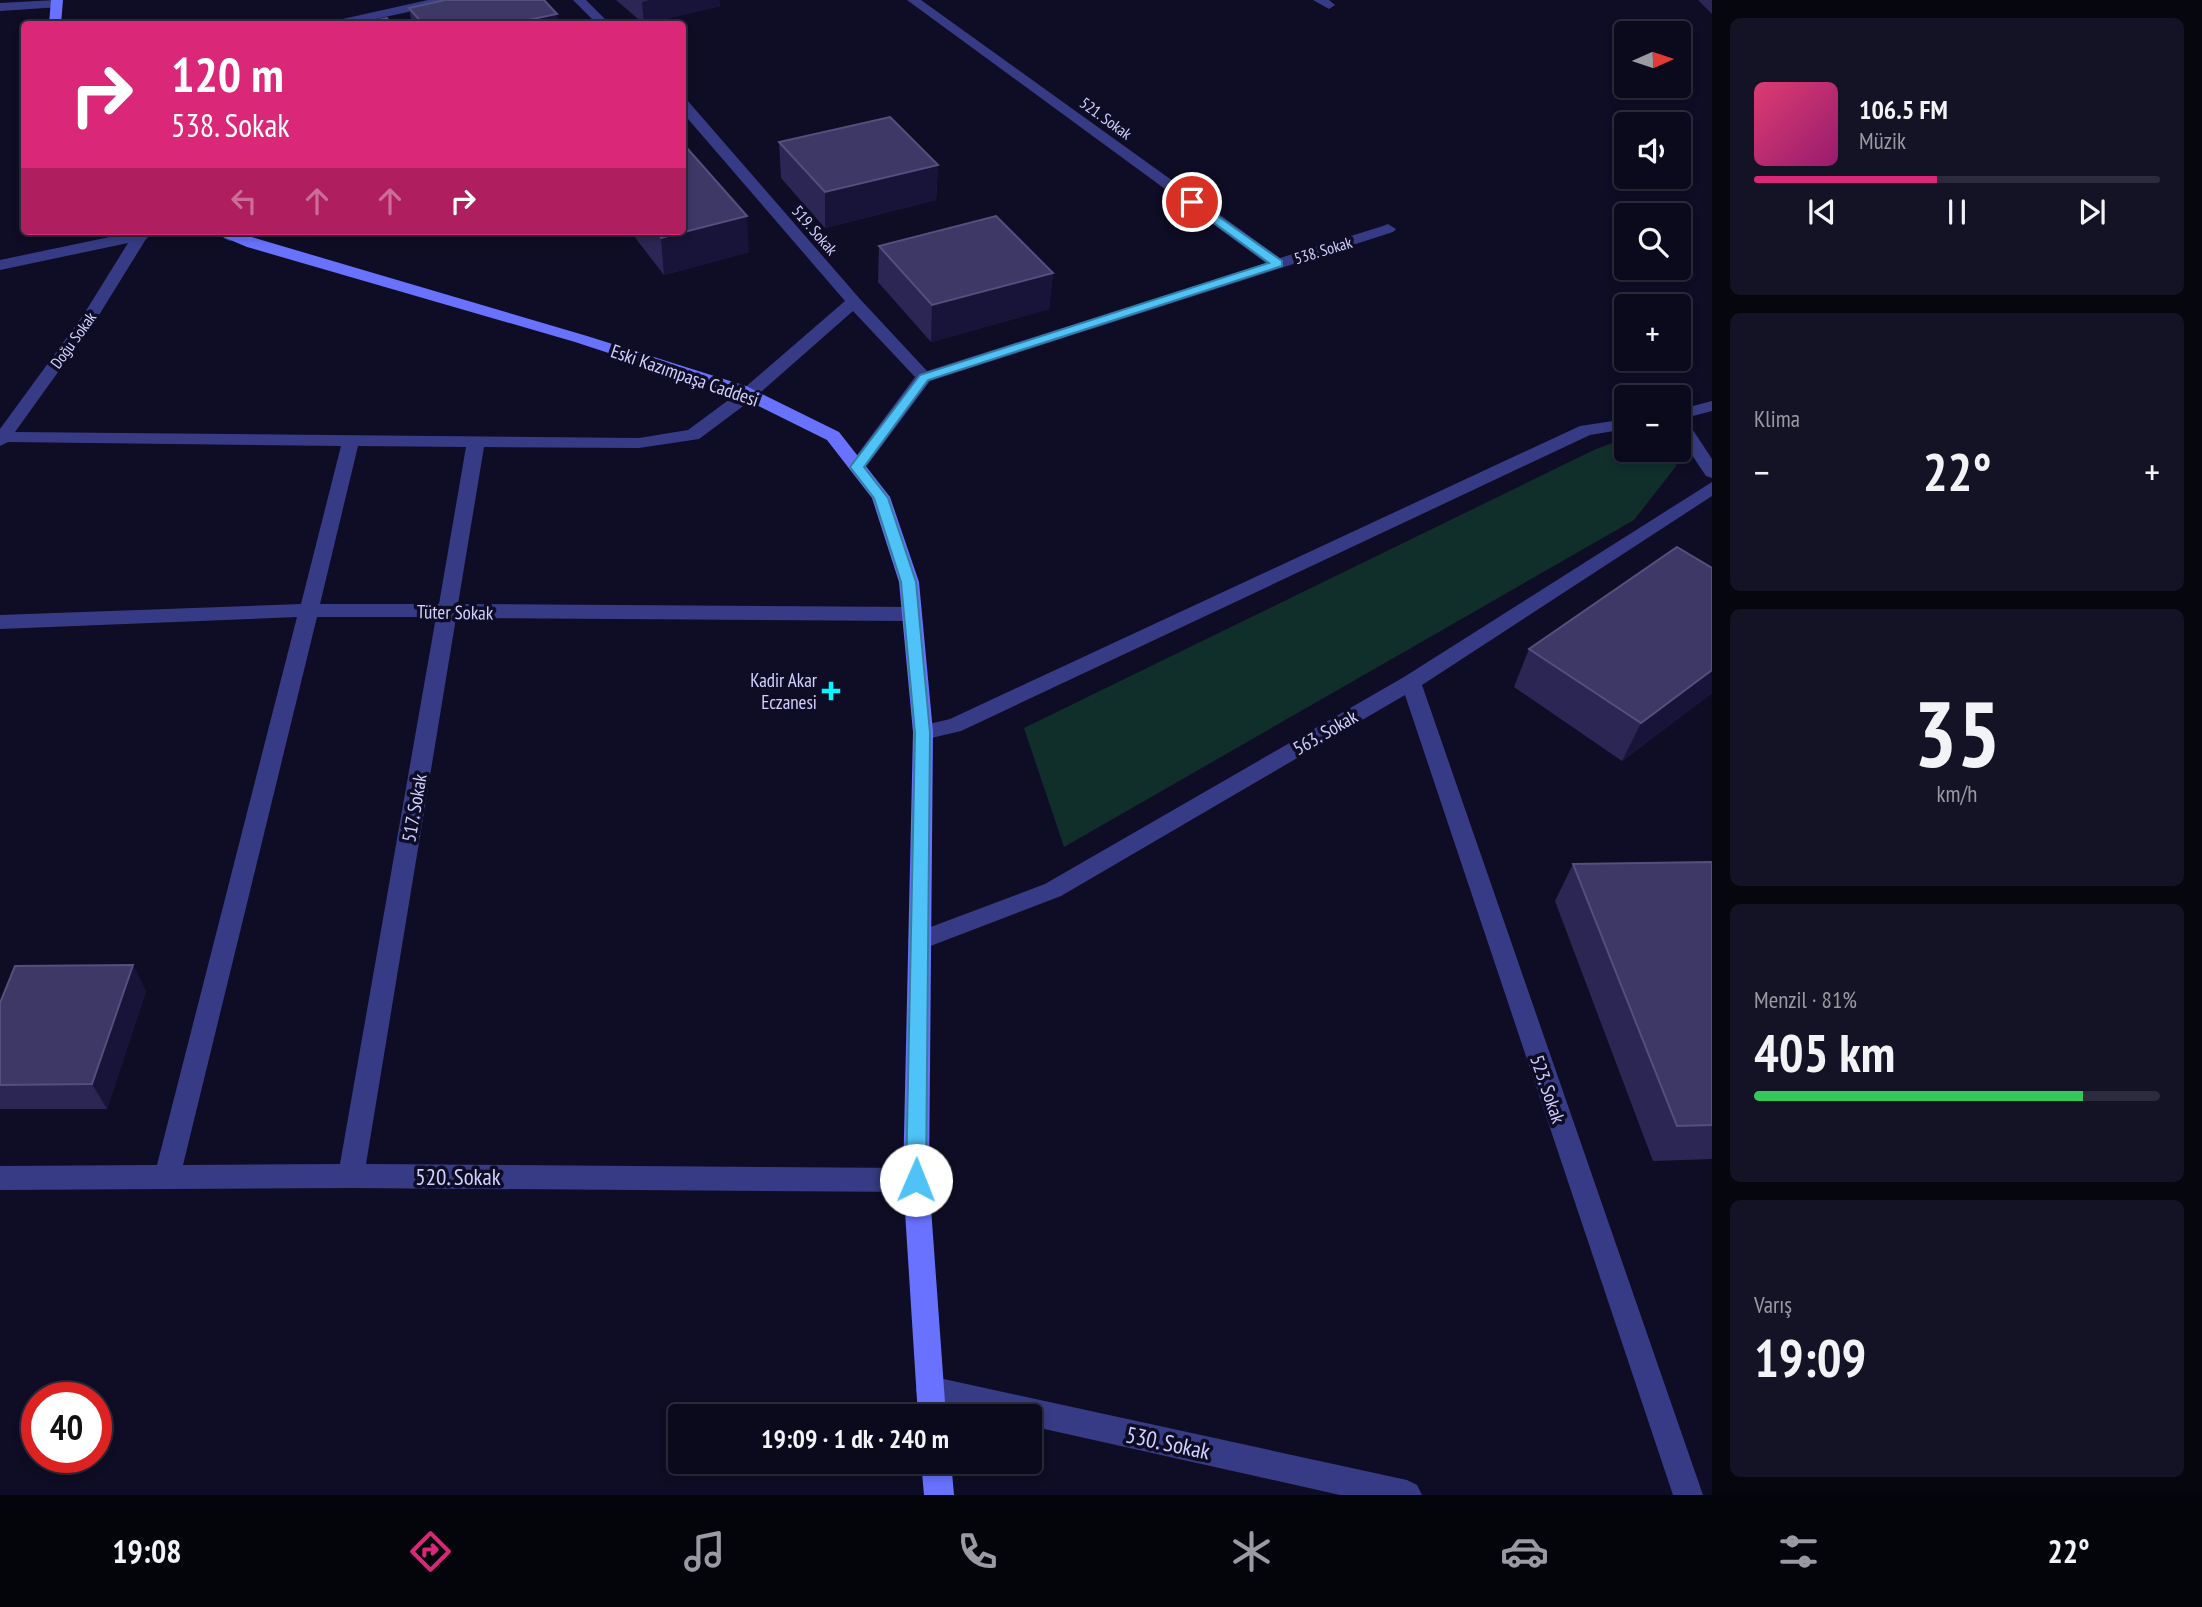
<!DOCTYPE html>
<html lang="tr">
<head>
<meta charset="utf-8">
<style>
	:root { --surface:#0b0a1c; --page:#141325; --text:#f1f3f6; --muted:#9a9aa3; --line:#2b2b3b; --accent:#db2777 }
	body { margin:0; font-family:"PT Sans Narrow",sans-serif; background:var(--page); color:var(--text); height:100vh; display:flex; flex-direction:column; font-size:26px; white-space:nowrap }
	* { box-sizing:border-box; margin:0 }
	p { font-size:23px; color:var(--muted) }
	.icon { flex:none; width:38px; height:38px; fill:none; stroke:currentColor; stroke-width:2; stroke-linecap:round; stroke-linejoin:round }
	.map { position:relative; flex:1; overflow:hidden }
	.details { display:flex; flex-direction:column; gap:18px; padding:18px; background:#06060f; width:490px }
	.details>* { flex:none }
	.top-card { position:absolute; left:21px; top:21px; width:665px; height:214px; border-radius:7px; box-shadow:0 4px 10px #0003,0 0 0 2px var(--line); background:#db2777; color:#fff; overflow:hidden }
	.needle { width:46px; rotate:87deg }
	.fabs { position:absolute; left:1614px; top:21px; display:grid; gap:14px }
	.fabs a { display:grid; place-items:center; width:77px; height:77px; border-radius:7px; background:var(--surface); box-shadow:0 4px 10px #0003,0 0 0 2px var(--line); font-size:35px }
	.speed { position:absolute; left:21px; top:1382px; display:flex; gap:14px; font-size:35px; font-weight:700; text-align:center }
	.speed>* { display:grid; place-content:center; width:91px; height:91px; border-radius:50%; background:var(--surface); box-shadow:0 4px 10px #0003,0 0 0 2px var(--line); line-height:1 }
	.speed .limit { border:10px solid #d22; background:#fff; color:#111 }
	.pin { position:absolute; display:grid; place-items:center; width:60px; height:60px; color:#fff; margin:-30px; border:4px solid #fff; border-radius:50%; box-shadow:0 2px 7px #0007 }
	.me { position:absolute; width:77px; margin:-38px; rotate:1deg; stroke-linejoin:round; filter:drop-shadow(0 0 5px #0008) }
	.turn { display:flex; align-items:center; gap:24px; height:147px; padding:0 35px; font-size:32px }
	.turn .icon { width:91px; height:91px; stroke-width:2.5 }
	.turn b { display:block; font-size:49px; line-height:60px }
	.lanes { display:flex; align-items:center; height:66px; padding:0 35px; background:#0003; justify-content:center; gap:35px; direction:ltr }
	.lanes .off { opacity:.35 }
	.big { font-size:52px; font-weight:700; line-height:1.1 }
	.details .tile { flex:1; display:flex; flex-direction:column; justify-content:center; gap:10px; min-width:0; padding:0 24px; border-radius:10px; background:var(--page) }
	.details .dial { align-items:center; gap:0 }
	.dial b { font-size:91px; line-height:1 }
	.song { display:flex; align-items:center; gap:21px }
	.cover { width:84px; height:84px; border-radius:10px; background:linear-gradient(135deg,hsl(340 70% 55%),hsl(320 70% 35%)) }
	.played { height:7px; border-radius:4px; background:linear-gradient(90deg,var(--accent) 45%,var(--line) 45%) }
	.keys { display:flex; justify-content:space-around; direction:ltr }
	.heat { display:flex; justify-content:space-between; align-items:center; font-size:38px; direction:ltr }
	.charge { height:10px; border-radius:5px; background:linear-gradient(90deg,#34c759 81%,var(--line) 0) }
	.trip { position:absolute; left:668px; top:1404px; width:374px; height:70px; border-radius:7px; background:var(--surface); box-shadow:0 4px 10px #0003,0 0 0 2px var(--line); font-weight:700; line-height:70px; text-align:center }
	.tab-bar { display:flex; height:112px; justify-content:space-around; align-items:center; background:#04040b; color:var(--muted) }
	.tab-bar .icon { width:49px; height:49px }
	.tab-bar .active { color:var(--accent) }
	.tab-bar b { font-size:32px; color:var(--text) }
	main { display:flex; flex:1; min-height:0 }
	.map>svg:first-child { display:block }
	.green { fill:#102f2b }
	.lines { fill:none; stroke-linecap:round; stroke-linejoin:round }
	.street { fill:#373b85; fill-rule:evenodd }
	.secondary { fill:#6872ff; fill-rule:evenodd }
	.wall { fill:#2b2653 }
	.shaded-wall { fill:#181439 }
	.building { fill:#3d3865; stroke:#54507e; stroke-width:2 }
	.route { fill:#4fc3f7; stroke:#337fa1; stroke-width:2 }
	.poi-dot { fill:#00fafc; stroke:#0f0d25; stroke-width:2.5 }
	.labels { text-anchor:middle; stroke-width:7; stroke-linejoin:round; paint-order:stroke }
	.far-street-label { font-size:16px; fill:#d2d1ff; stroke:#0f0d25 }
	.street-label { font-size:19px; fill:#d2d1ff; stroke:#0f0d25 }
	.poi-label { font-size:19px; fill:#d2d1ff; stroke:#0f0d25; text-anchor:end }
	.near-street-label { font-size:23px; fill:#d2d1ff; stroke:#0f0d25 }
</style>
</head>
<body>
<main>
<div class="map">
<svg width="1712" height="1495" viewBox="0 0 1712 1495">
	<rect width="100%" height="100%" fill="#0f0d25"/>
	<path class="green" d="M1626 438V450H1655L1677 465 1634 520 1064 847 1024 728 1596 449Z"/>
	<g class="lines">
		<g class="street">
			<path d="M56 0 62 4 60 7 0 11V3Z"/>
			<path d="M428 0H451L449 3 353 24H332L338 20Z"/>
			<path d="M573 0H586L610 24H597Z"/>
			<path d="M907 0H921L1280 258 1383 226 1388 224 1396 229 1393 232 930 381 863 471 857 473 848 467 915 377 853 311 754 398 699 439 639 448 484 447 458 604 911 607 918 609 921 614 918 619 911 621 456 618 366 1164 916 1168 925 1172 929 1180 925 1188 916 1192 351 1188 0 1190V1166L157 1165 297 617 0 629V615L301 604 341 446 8 442 0 446V429L84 314 128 243 0 270V260L138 231 155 232 146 239 99 315 15 432 639 438 688 430 742 390 845 301 682 112V99L687 100 860 299 927 371 1266 263ZM358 446 466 447 439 604H320ZM317 617H436L340 1164 183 1165Z"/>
			<path d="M1313 0H1329L1335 5 1329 9Z"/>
			<path d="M231 231H257L254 234 230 241 225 239 222 236 225 233Z"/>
			<path d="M1712 401V411L1685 418 1712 459V478L1706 476 1678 434V410Z"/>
			<path d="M1626 419V429L1590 435 961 731 923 740 916 737 913 732 916 727 950 719 1580 426Z"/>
			<path d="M1712 482V496L1422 685 1703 1495H1673L1405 695 1061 896 920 950 912 948 908 941 912 934 1045 884 1404 677Z"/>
			<path d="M930 1376 1407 1480 1417 1485 1422 1495H1340L1031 1426V1416C993 1416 955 1414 920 1400L916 1390 920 1380Z"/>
		</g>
		<g class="secondary">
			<path d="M51 0H63L61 24H49Z"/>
			<path d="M209 231H231L587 336 746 386 839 432 890 497 919 582 933 732 929 1180 946 1416H918L903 1180 913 732 899 582 872 498 827 440 734 394 575 342 247 247Z"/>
			<path d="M921 1461H951L954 1495H924Z"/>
		</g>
	</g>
	<g class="wall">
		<path d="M616 0H719L720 6 644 24Z"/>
		<path d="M1698 0H1712V14Z"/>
		<path d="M409 8 558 24H412Z"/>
		<path d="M779 142 938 165 936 200 825 228 781 178Z"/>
		<path d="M630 231H682L749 252 664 275Z"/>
		<path d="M879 246 1053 273 1049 309 931 342 878 282Z"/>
		<path d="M1529 649 1712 693 1622 761 1514 687Z"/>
		<path d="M1712 862V1159L1653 1161 1555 901 1573 864Z"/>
		<path d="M146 991 107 1109H0V1003Z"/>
	</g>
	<g class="shaded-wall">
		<path d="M650 0H719L720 6 644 24 642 2Z"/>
		<path d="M557 14 558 24H509Z"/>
		<path d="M938 165 936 200 825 228V192Z"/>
		<path d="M747 216 749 252 664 275 661 238Z"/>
		<path d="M1053 273 1049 309 931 342 932 305Z"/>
		<path d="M1712 670V693L1622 761 1641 723Z"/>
		<path d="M133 965 146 991 107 1109 92 1084Z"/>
	</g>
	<g class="building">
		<path d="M445 0H544L557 14 509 24H423L409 8Z"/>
		<path d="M387 18 391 24H357Z"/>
		<path d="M890 117 938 165 825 192 779 142Z"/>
		<path d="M686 147 747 216 661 238 655 231H682V148Z"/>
		<path d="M996 216 1053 273 932 305 879 246Z"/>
		<path d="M1677 547 1712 568V670L1641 723 1529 649Z"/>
		<path d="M1712 862V1125L1677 1126 1573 864Z"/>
		<path d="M133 965 92 1084 0 1085V1003L15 966Z"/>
	</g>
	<path class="route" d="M1192 198 1282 261V266L928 380 864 467 888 498 916 582 930 733 926 1180 923 1186 916 1189 909 1186 906 1180 915 733 901 582 874 498 850 467 920 375 1269 263 1188 204 1186 202Z"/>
	<path class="poi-dot" d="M827.5 680.5h7v7h7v7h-7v7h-7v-7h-7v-7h7z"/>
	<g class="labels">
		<g class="far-street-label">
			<text transform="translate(1106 118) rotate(36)" y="6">521. Sokak</text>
			<text transform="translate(815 230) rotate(49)" y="6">519. Sokak</text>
			<text transform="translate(1323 250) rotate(-17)" y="6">538. Sokak</text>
			<text transform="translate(73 340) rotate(-54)" y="6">Doğu Sokak</text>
		</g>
		<g class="street-label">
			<text transform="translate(685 375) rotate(19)" y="7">Eski Kazımpaşa Caddesi</text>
			<text transform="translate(455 612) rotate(1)" y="7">Tüter Sokak</text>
			<text transform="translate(1325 732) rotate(-30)" y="7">563. Sokak</text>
			<text transform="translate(414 808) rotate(-80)" y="7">517. Sokak</text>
			<text transform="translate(1548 1089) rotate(71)" y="7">523. Sokak</text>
		</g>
		<g class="poi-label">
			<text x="817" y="687">Kadir Akar<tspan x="817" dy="22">Eczanesi</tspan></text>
		</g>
		<g class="near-street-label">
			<text x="458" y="1185">520. Sokak</text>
			<text transform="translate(1168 1443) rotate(12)" y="8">530. Sokak</text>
		</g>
	</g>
</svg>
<div class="fabs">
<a><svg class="needle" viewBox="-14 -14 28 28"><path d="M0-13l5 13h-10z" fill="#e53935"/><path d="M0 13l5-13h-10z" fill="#9a9aa3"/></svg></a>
<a><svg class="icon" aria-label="sound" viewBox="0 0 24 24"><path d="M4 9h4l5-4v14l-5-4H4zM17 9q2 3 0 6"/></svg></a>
<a><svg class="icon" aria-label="search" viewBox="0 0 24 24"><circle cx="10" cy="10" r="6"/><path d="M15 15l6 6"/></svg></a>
<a>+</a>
<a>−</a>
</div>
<div class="speed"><div class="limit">40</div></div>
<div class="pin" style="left:1192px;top:202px;background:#d93025"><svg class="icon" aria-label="arrive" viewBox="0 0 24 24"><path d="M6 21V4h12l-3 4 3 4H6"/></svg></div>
<svg class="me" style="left:916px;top:1180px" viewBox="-20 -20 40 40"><circle r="19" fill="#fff"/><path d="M0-13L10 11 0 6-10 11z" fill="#4fc3f7"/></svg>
<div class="trip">19:09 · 1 dk · 240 m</div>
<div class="top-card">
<div class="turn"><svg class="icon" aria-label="right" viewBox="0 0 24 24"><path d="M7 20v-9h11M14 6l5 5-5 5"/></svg><div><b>120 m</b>538. Sokak</div></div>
<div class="lanes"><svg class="icon off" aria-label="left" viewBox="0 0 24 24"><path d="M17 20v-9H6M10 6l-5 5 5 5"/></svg><svg class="icon off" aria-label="ahead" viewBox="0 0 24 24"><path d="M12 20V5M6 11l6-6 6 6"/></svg><svg class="icon off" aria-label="ahead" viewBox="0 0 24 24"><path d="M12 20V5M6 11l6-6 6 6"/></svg><svg class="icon" aria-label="right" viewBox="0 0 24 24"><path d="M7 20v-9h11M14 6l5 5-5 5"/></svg></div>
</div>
</div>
<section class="details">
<div class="tile">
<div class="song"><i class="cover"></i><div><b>106.5 FM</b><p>Müzik</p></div></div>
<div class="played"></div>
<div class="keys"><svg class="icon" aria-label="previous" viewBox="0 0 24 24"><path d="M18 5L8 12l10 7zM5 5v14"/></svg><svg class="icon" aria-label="pause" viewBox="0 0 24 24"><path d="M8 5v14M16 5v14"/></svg><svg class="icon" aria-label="next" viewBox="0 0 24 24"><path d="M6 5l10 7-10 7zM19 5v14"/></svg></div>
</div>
<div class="tile"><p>Klima</p>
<div class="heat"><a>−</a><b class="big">22°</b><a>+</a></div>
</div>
<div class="tile dial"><b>35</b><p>km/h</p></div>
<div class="tile"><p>Menzil · 81%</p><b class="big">405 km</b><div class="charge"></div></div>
<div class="tile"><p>Varış</p><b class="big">19:09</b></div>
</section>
</main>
<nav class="tab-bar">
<b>19:08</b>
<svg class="icon active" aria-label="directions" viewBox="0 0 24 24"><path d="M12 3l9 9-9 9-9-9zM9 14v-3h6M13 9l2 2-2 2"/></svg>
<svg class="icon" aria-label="music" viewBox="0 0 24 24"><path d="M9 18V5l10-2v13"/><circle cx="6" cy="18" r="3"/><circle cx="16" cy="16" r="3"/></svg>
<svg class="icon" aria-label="phone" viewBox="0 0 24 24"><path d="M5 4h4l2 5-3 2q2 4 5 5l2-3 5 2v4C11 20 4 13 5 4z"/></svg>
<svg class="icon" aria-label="climate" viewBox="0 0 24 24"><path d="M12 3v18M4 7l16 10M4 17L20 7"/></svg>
<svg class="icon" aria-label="car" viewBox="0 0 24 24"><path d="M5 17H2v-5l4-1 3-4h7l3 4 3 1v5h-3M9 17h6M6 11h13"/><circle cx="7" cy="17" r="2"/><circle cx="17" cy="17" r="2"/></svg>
<svg class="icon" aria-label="filters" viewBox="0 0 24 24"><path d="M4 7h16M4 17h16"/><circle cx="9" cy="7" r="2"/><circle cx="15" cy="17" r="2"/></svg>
<b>22°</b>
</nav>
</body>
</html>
